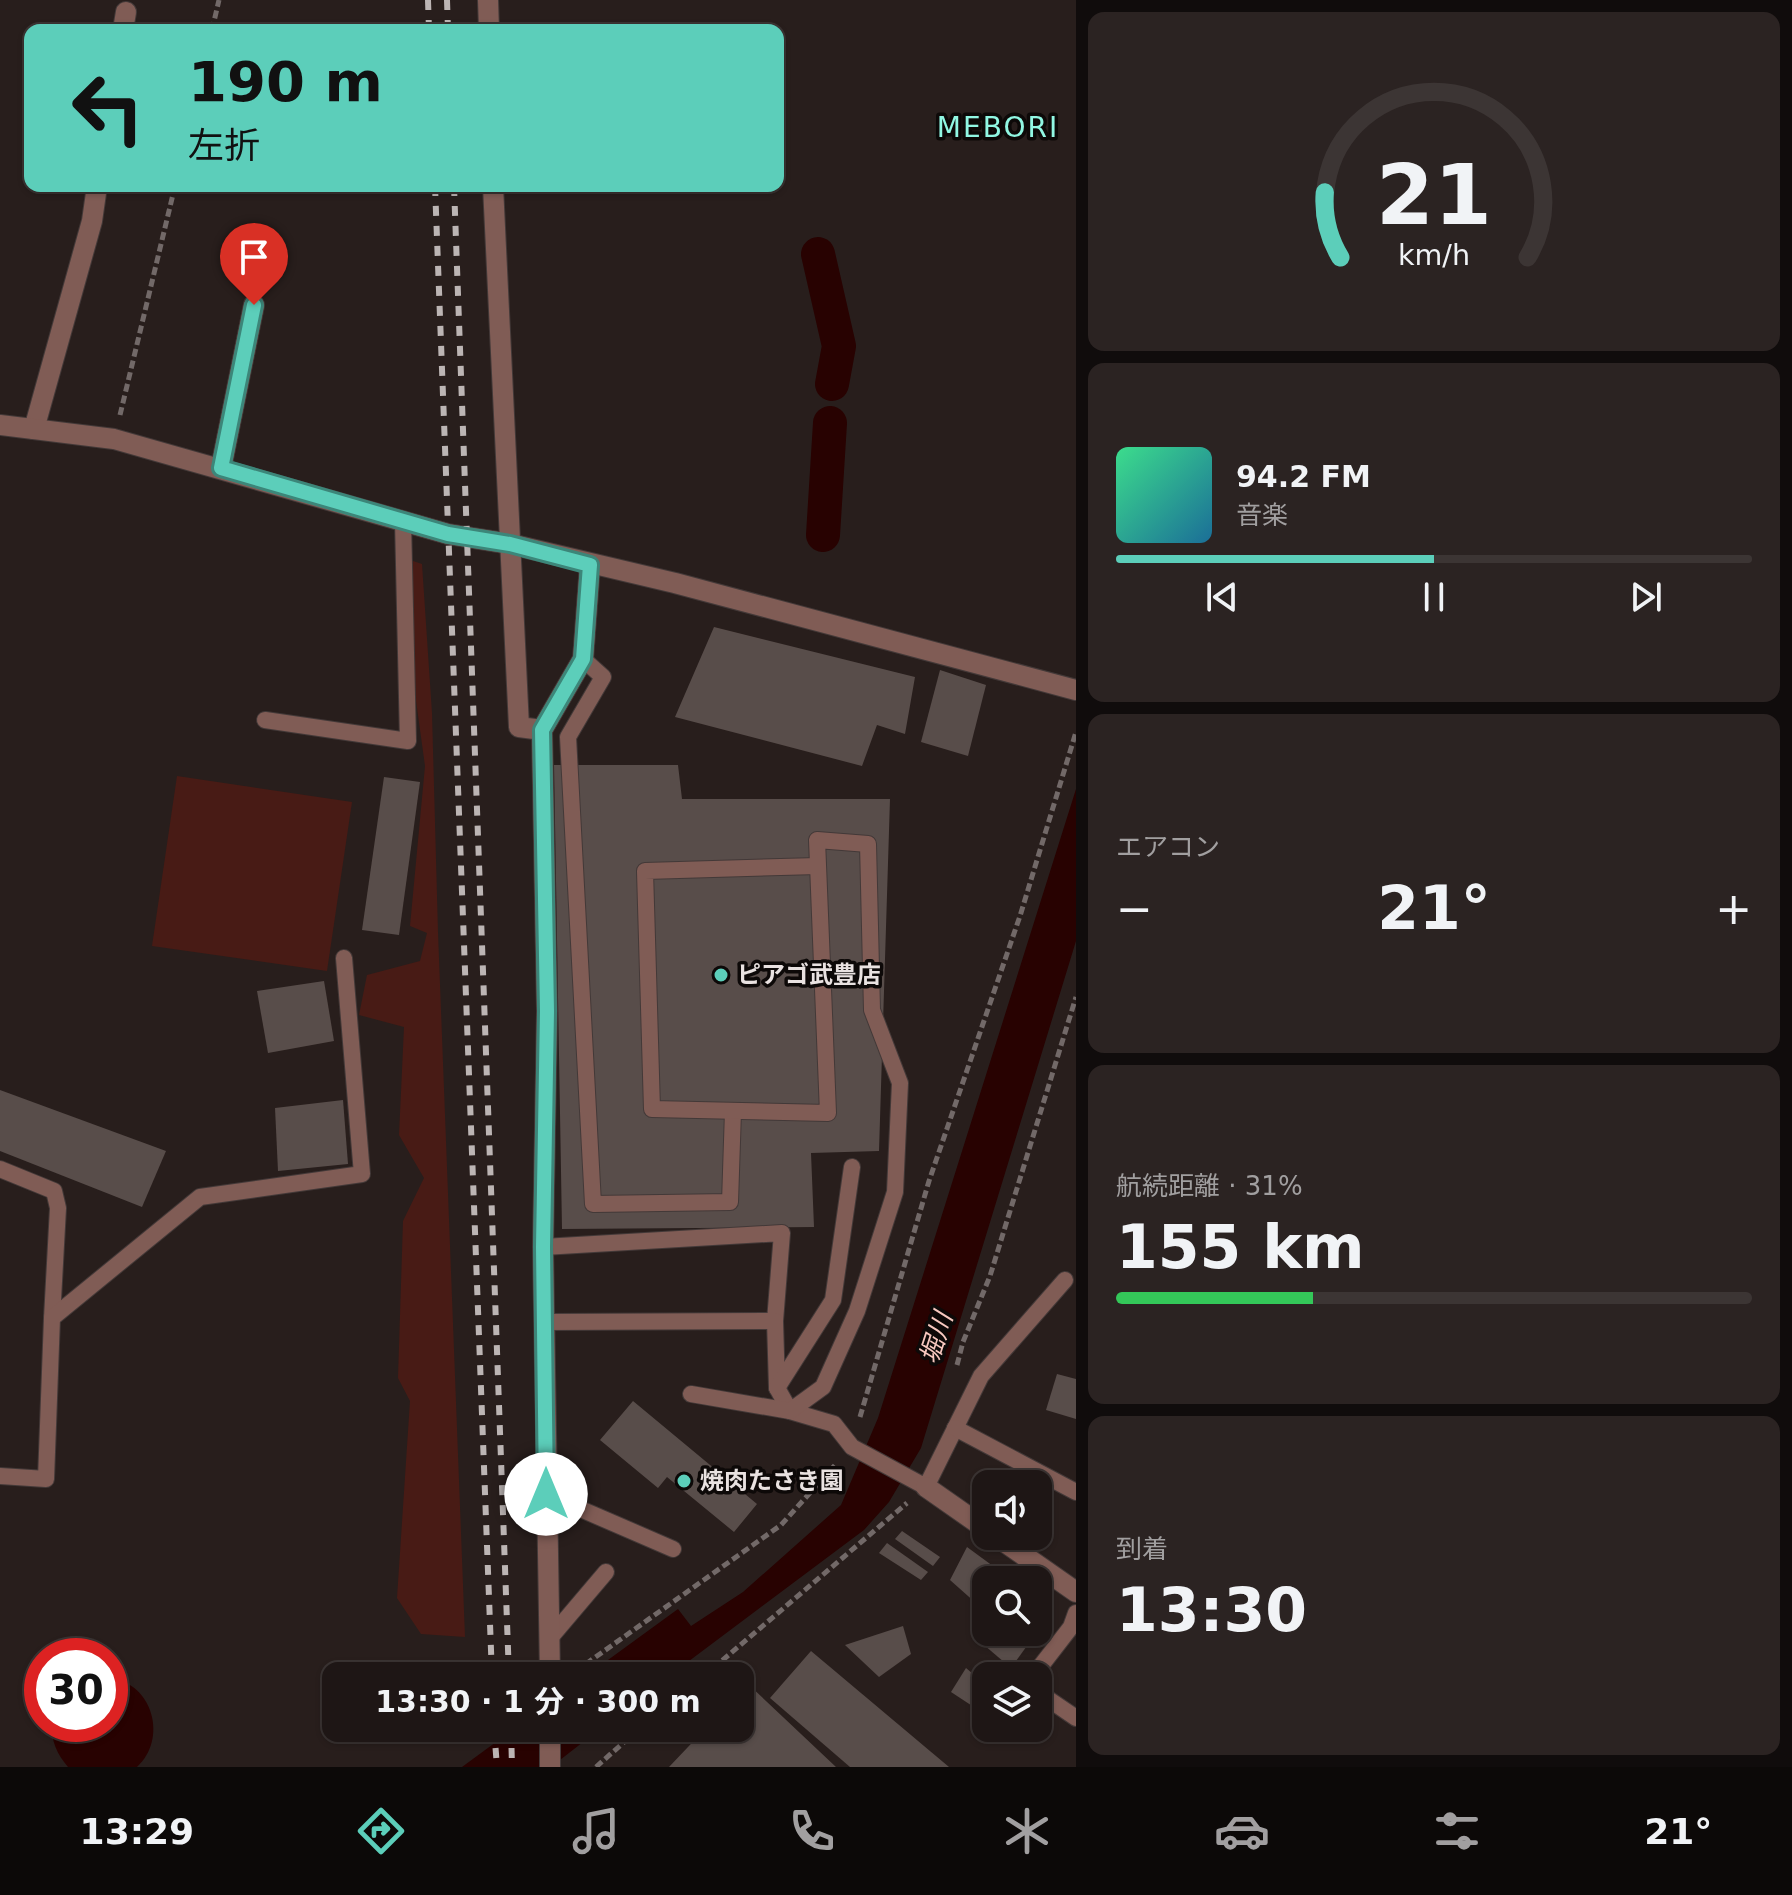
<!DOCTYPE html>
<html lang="ja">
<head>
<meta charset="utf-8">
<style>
	:root { --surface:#1e1615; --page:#2b2322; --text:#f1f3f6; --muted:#a19fa0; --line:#3c3534; --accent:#5cceba }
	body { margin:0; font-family:"DejaVu Sans","Noto Sans JP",sans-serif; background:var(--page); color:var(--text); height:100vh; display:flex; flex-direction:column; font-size:30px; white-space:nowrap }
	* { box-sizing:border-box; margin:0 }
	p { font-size:26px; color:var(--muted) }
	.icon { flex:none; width:44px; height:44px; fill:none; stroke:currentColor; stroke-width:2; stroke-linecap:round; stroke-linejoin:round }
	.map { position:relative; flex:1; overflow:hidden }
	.side { display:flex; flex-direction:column; gap:12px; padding:12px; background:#100c0c; width:716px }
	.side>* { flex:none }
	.banner { position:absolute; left:24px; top:24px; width:760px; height:168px; border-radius:16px; box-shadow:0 2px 6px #0004,0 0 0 2px var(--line); background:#5cceba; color:#111; overflow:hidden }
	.controls { position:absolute; left:972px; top:1470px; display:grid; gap:16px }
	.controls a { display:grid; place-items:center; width:80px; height:80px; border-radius:16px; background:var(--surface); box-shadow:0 2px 6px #0004,0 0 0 2px var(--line); font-size:40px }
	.speed { position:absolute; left:24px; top:1638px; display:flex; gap:16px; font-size:40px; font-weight:700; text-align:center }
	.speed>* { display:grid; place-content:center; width:104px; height:104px; border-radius:50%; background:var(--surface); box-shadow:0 2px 6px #0004,0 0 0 2px var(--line); line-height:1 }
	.speed .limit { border:12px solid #d22; background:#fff; color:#111 }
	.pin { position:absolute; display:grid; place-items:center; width:68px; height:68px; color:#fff; margin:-82px -34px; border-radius:50% 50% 50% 0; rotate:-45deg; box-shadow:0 0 8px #0007 }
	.pin .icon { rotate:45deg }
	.me { position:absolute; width:88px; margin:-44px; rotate:0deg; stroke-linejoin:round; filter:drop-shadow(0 0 6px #0008) }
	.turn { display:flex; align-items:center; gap:28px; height:168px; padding:0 32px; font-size:36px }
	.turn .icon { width:104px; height:104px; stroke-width:2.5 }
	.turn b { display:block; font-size:56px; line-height:68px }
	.big { font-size:60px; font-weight:700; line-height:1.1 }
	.side .widget { flex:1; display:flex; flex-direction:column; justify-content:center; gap:12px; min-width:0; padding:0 28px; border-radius:16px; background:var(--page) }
	.side .dial { align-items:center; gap:0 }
	.dial svg { height:208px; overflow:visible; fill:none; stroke:var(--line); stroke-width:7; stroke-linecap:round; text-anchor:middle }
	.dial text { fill:var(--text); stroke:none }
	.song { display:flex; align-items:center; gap:24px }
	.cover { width:96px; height:96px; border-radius:12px; background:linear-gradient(135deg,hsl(150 70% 55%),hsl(200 70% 35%)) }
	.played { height:8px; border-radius:4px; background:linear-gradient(90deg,var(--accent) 50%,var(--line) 50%) }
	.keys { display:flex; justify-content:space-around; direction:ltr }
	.heat { display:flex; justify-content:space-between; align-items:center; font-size:44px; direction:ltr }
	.charge { height:12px; border-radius:6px; background:linear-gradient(90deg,#34c759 31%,var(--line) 0) }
	.trip { position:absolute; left:322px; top:1662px; width:432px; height:80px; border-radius:16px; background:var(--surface); box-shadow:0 2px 6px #0004,0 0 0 2px var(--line); font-weight:700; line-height:80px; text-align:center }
	.tabs { display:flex; height:128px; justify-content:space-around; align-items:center; background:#0c0908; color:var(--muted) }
	.tabs .icon { width:56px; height:56px }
	.tabs .active { color:var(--accent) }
	.tabs b { font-size:36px; color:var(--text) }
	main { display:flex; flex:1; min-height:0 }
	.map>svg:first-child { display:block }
	.green { fill:#481b15 }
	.water { fill:#280201 }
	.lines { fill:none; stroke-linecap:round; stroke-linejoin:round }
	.canal { stroke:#280201; stroke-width:34 }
	.building { fill:#584d4a }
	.service-casing { stroke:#433938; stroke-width:18 }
	.pedestrian-casing { stroke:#433938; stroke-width:22 }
	.minor-casing { stroke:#433938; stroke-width:22 }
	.tertiary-casing { stroke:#433938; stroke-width:22 }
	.path { stroke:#726968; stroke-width:5; stroke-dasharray:8 4; stroke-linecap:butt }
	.service { stroke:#805c55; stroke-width:16 }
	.pedestrian { stroke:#805c55; stroke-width:20 }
	.minor { stroke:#805c55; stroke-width:20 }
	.tertiary { stroke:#805c55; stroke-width:20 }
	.rail { stroke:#bcb5b4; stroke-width:6; stroke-dasharray:10 10; stroke-linecap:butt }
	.route-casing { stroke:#3c8679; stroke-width:20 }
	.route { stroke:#5cceba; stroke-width:14 }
	.poi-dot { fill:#5cceba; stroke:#0d0908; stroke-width:3 }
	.labels { text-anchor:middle; stroke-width:7; stroke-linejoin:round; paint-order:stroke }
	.poi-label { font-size:24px; font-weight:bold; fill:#e9e2e1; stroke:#0d0908; text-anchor:start }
	.water-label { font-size:26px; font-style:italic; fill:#f7c8bf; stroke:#0d0908 }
	.quarter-label { font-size:28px; letter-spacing:2px; fill:#91f7e3; stroke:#0d0908 }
</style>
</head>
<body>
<main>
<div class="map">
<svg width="1076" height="1767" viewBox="0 0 1076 1767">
	<rect width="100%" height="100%" fill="#281e1c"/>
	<g class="green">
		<path d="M404 558 422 564 432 713 438 932 465 1637 421 1634 397 1598 410 1401 398 1378 403 1221 424 1178 399 1135 404 1027 359 1015 367 975 420 961 427 933 410 926 425 766 403 606Z"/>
		<path d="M177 776 352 802 327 971 152 946Z"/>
	</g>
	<g class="water">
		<path d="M1076 789V941L921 1448 889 1502 864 1530 669 1676H586L678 1609 691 1626 743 1592 841 1505 878 1418Z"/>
		<path d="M110 1678C153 1683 168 1739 137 1767H68C57 1754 51 1741 52 1724H110Z"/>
		<path d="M515 1728H601L551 1767H462Z"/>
	</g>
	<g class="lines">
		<g class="canal">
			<path d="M818 254 839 346 832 384"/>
			<path d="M823 535 830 423"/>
		</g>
	</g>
	<g class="building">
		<path d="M714 627 915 677 905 734 877 725 862 766 675 717Z"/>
		<path d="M940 670 986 685 968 756 921 742Z"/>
		<path d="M554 765H678L682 799H890L879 1151 811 1153 814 1227 562 1229Z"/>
		<path d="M384 777 420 782 399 935 362 930Z"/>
		<path d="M324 981 334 1041 268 1053 257 991Z"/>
		<path d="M0 1090 166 1151 142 1207 0 1151Z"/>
		<path d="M343 1100 348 1164 278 1171 275 1108Z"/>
		<path d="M1057 1374 1076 1379V1419L1046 1410Z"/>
		<path d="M633 1401 757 1504 734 1532 667 1477 658 1488 600 1440Z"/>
		<path d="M902 1531 940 1557 933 1566 895 1539Z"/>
		<path d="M887 1543 928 1572 921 1580 879 1553Z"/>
		<path d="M967 1547 1012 1580H986V1612L950 1580Z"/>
		<path d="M1038 1599 1051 1614 1038 1631Z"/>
		<path d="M903 1626 911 1654 879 1677 845 1645Z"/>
		<path d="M995 1632H1037L1011 1668 984 1645Z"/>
		<path d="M811 1651 949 1767H850L770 1698Z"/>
		<path d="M966 1668 986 1685V1715L951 1692Z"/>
		<path d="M748 1684 836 1767H669L706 1728H740V1692Z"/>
	</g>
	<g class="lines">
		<g class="service-casing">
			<g id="service">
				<path d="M583 659 603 677 568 737 593 1204 730 1202 733 1111"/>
				<path d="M265 720 408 741 403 521"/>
				<path d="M0 1169 54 1191 58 1208 52 1318"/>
				<path d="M543 1247 782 1233 775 1321"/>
				<path d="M545 1322 775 1321 777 1388 790 1411 834 1424 852 1447 926 1487 981 1376 1065 1280"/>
				<path d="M777 1388 833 1300 852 1167"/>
				<path d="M691 1394 790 1411 823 1387 857 1311 895 1192 900 1083 872 1010 868 844 817 840 828 1113 652 1109 645 871 818 866"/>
				<path d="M955 1428 1076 1492"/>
				<path d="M0 1476 46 1479 52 1318 200 1197 362 1174 344 958"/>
				<path d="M546 1494 673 1549"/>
				<path d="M550 1638 606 1572"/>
				<path d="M1033 1676 1071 1627 1076 1613"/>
				<path d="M1038 1692 1076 1718"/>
			</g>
		</g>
		<g class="pedestrian-casing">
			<g id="pedestrian">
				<path d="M488 0 489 30"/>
				<path d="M493 186 519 727 542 730"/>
				<path d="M550 1767V1728"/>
			</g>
		</g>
		<g class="minor-casing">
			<g id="minor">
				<path d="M123 30 126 12"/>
				<path d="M34 429 92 221 97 186"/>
				<path d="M221 468 254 305"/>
				<path d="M926 1487 986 1529"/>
				<path d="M996 1536 1076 1592"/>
				<path d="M550 1676 543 1247 547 1011 542 730 583 659 590 565"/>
			</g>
		</g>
		<g class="tertiary-casing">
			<path id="tertiary" d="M0 425 114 439 448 534 510 544 675 583 1076 690"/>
		</g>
		<g class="path">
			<path d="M212 30 219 0"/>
			<path d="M120 415 175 186"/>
			<path d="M957 1365 963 1342 990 1276 1076 997"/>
			<path d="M860 1417 929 1181 1020 916 1076 732"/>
			<path d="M576 1671 781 1525 836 1464"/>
			<path d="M704 1676 907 1503"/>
			<path d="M596 1767 640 1728"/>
		</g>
		<use href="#service" class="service"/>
		<use href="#pedestrian" class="pedestrian"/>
		<use href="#minor" class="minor"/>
		<use href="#tertiary" class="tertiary"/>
		<g class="rail">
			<path d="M428 0 429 30"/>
			<path d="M447 0 448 30"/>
			<path d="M435 186 492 1676"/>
			<path d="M454 186 509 1676"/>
			<path d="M494 1728 497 1767"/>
			<path d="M511 1728 512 1767"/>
		</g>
	</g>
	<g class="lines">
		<g class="route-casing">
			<path id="route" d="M254 305 221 468 448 534 510 544 590 565 583 659 542 730 547 1011 543 1247 546 1494"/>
		</g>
		<use href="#route" class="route"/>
	</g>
	<g class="poi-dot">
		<circle cx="721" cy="975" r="8"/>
		<circle cx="684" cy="1481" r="8"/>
	</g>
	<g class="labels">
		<g class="poi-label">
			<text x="737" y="983">ピアゴ武豊店</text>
			<text x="700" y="1489">焼肉たさき園</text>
		</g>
		<g class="water-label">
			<text transform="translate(936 1338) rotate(-72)" y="9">堀川</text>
		</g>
		<g class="quarter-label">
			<text x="998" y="137">MEBORI</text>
		</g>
	</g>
</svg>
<div class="controls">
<a><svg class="icon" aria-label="sound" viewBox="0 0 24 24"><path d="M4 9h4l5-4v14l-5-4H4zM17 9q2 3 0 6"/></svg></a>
<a><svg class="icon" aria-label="search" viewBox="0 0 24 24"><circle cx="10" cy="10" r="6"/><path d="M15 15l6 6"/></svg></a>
<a><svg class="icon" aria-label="layers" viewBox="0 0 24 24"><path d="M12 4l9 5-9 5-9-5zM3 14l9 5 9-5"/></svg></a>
</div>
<div class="speed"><div class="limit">30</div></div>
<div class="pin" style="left:254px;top:305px;background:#d93025"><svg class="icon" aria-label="arrive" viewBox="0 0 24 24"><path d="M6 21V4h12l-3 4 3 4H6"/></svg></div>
<svg class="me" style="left:546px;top:1494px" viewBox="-20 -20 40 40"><circle r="19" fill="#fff"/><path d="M0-13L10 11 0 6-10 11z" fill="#5cceba"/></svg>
<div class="trip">13:30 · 1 分 · 300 m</div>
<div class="banner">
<div class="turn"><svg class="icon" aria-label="left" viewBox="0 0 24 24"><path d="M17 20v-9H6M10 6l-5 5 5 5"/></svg><div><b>190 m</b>左折</div></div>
</div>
</div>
<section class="side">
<div class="widget dial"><svg viewBox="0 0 100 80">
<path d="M14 69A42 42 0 1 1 86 69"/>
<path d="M14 69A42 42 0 0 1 8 44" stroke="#5cceba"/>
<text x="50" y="56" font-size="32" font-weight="700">21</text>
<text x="50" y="72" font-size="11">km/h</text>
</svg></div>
<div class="widget">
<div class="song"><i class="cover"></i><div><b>94.2 FM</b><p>音楽</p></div></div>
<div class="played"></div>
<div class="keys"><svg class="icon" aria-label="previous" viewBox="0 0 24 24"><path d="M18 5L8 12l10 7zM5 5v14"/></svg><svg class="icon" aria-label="pause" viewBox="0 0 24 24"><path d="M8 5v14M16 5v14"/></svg><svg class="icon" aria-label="next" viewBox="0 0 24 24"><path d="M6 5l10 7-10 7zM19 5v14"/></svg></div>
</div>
<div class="widget"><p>エアコン</p>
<div class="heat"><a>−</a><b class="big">21°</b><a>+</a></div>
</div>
<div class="widget"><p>航続距離 · 31%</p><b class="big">155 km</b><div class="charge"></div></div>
<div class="widget"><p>到着</p><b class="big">13:30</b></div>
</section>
</main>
<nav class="tabs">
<b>13:29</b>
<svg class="icon active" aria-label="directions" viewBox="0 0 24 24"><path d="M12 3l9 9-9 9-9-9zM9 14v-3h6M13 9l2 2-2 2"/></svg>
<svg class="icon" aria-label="music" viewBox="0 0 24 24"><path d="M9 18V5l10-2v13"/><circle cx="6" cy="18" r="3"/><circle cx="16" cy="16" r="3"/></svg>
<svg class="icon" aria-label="phone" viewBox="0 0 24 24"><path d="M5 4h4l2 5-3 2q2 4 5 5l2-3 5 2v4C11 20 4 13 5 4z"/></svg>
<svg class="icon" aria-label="climate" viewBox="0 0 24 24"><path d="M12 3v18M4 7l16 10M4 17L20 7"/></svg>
<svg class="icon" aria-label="car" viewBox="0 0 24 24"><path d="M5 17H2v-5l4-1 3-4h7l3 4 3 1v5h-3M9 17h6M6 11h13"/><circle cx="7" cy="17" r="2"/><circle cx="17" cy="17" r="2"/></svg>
<svg class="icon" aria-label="filters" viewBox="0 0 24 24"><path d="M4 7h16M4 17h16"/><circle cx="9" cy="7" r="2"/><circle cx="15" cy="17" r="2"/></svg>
<b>21°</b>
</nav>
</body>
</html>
